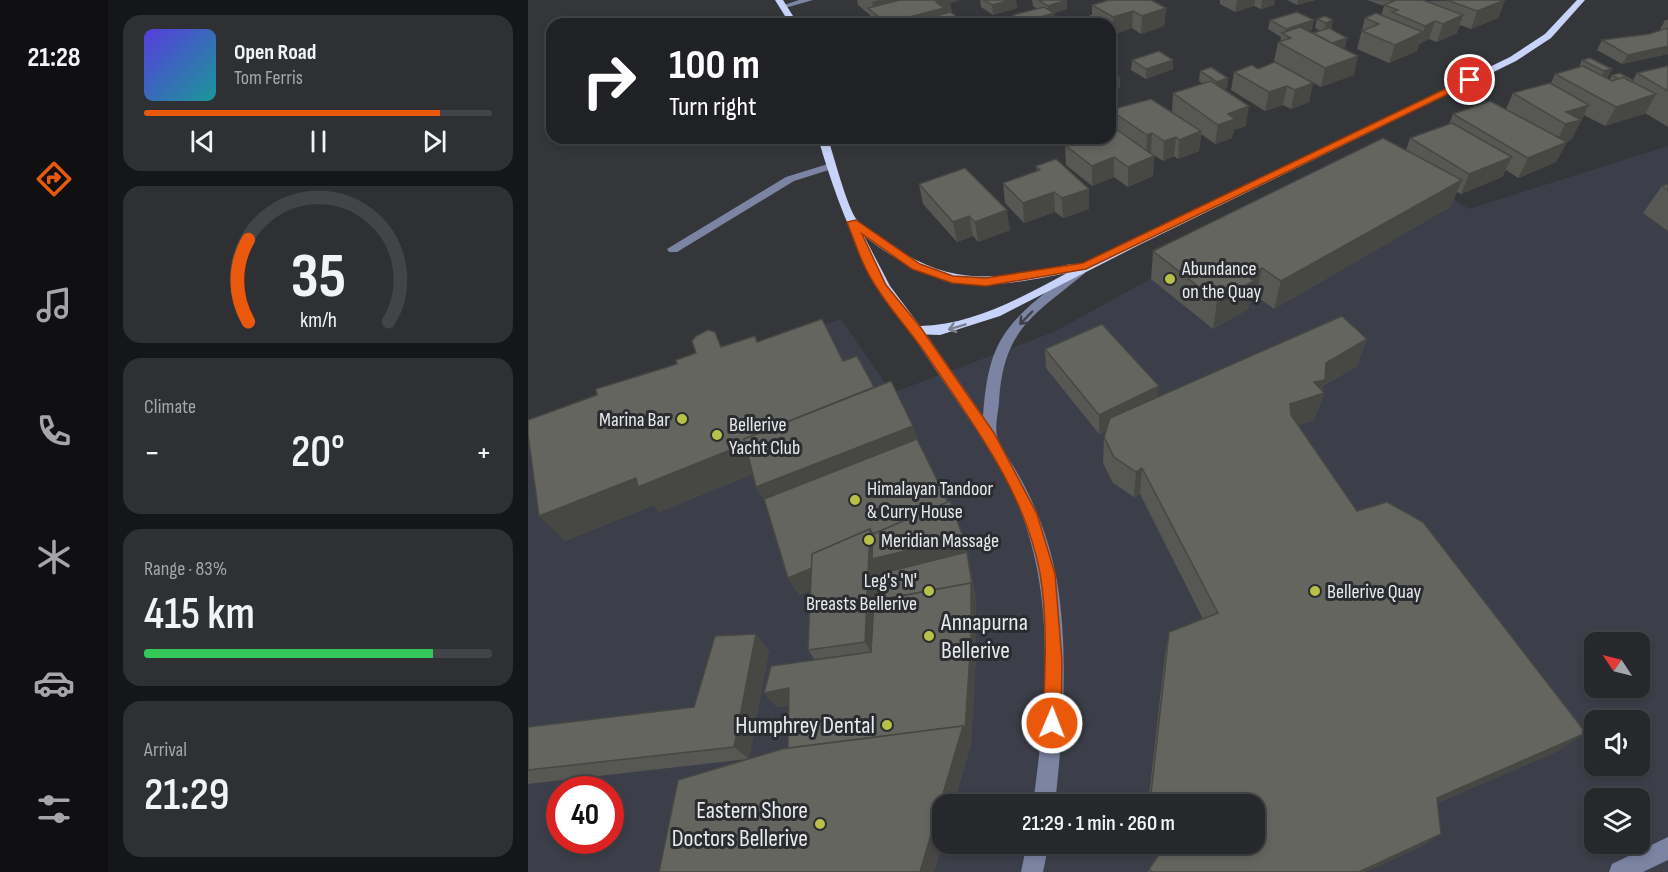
<!DOCTYPE html>
<html lang="en">
<head>
<meta charset="utf-8">
<style>
	:root { --surface:#27282c; --page:#2f3034; --text:#f1f3f6; --muted:#a4a6a9; --line:#434448; --accent:#ea580c }
	body { margin:0; font-family:"Sofia Sans Condensed",sans-serif; background:var(--page); color:var(--text); height:100vh; display:flex; flex-direction:column; font-size:22px; white-space:nowrap }
	* { box-sizing:border-box; margin:0 }
	p { font-size:20px; color:var(--muted) }
	.icon { flex:none; width:33px; height:33px; fill:none; stroke:currentColor; stroke-width:2; stroke-linecap:round; stroke-linejoin:round }
	.map { position:relative; flex:1; overflow:hidden }
	.panel { display:flex; flex-direction:column; gap:15px; padding:15px; background:#151618; width:420px }
	.panel>* { flex:none }
	.hud { position:absolute; left:18px; top:18px; width:570px; height:126px; border-radius:18px; box-shadow:0 3px 9px #0003,0 0 0 2px var(--line); background:#202124; color:#fff; overflow:hidden }
	.needle { width:39px; rotate:305deg }
	.controls { position:absolute; left:1056px; top:632px; display:grid; gap:12px }
	.controls a { display:grid; place-items:center; width:66px; height:66px; border-radius:12px; background:var(--surface); box-shadow:0 3px 9px #0003,0 0 0 2px var(--line); font-size:30px }
	.speed { position:absolute; left:18px; top:776px; display:flex; gap:12px; font-size:30px; font-weight:700; text-align:center }
	.speed>* { display:grid; place-content:center; width:78px; height:78px; border-radius:50%; background:var(--surface); box-shadow:0 3px 9px #0003,0 0 0 2px var(--line); line-height:1 }
	.speed .limit { border:9px solid #d22; background:#fff; color:#111 }
	.pin { position:absolute; display:grid; place-items:center; width:51px; height:51px; color:#fff; margin:-26px; border:3px solid #fff; border-radius:50%; box-shadow:0 2px 6px #0007 }
	.me { position:absolute; width:66px; margin:-33px; rotate:1deg; stroke-linejoin:round; filter:drop-shadow(0 0 4px #0008) }
	.turn { display:flex; align-items:center; gap:21px; height:126px; padding:0 24px; font-size:27px }
	.turn .icon { width:78px; height:78px; stroke-width:2.5 }
	.turn b { display:block; font-size:42px; line-height:51px }
	.big { font-size:45px; font-weight:600; line-height:1.1 }
	.panel .card { flex:1; display:flex; flex-direction:column; justify-content:center; gap:9px; min-width:0; padding:0 21px; border-radius:18px; background:var(--page) }
	.panel .dial { align-items:center; gap:0 }
	.dial svg { height:156px; overflow:visible; fill:none; stroke:var(--line); stroke-width:7; stroke-linecap:round; text-anchor:middle }
	.dial text { fill:var(--text); stroke:none }
	.song { display:flex; align-items:center; gap:18px }
	.cover { width:72px; height:72px; border-radius:9px; background:linear-gradient(135deg,hsl(250 70% 55%),hsl(180 70% 35%)) }
	.played { height:6px; border-radius:3px; background:linear-gradient(90deg,var(--accent) 85%,var(--line) 85%) }
	.keys { display:flex; justify-content:space-around; direction:ltr }
	.heat { display:flex; justify-content:space-between; align-items:center; font-size:33px; direction:ltr }
	.charge { height:9px; border-radius:4px; background:linear-gradient(90deg,#34c759 83%,var(--line) 0) }
	.trip { position:absolute; left:404px; top:794px; width:333px; height:60px; border-radius:18px; background:var(--surface); box-shadow:0 3px 9px #0003,0 0 0 2px var(--line); font-weight:600; line-height:60px; text-align:center }
	main { display:flex; flex:1; min-height:0 }
	.dock { display:flex; flex-direction:column; width:108px; justify-content:space-around; align-items:center; background:#101012; color:var(--muted) }
	.dock .icon { width:42px; height:42px }
	.dock .on { color:var(--accent) }
	.dock b { font-size:27px; color:var(--text) }
	.map>svg:first-child { display:block }
	.built { fill:#3c3f49; fill-rule:evenodd }
	.lines { fill:none; stroke-linecap:round; stroke-linejoin:round }
	.minor { fill:#7b84a3; fill-rule:evenodd }
	.major { fill:#c8d3f9; fill-rule:evenodd }
	.wall { fill:#575753 }
	.shaded-wall { fill:#474743 }
	.building { fill:#656560; stroke:#474743; stroke-width:1.5 }
	.oneway { stroke:#3e424d }
	.oneway2 { stroke:#798094 }
	.route { fill:#ea580c; stroke:#983908; stroke-width:1.5 }
	.poi-dot { fill:#b8c147; stroke:#2a2c30; stroke-width:2 }
	.labels { text-anchor:middle; stroke-width:6; stroke-linejoin:round; paint-order:stroke }
	.poi-label { font-size:20px; fill:#e9eaed; stroke:#2a2c30; text-anchor:start }
	.near-poi-label { font-size:24px; fill:#e9eaed; stroke:#2a2c30; text-anchor:end }
</style>
</head>
<body>
<main>
<nav class="dock">
<b>21:28</b>
<svg class="icon on" aria-label="directions" viewBox="0 0 24 24"><path d="M12 3l9 9-9 9-9-9zM9 14v-3h6M13 9l2 2-2 2"/></svg>
<svg class="icon" aria-label="music" viewBox="0 0 24 24"><path d="M9 18V5l10-2v13"/><circle cx="6" cy="18" r="3"/><circle cx="16" cy="16" r="3"/></svg>
<svg class="icon" aria-label="phone" viewBox="0 0 24 24"><path d="M5 4h4l2 5-3 2q2 4 5 5l2-3 5 2v4C11 20 4 13 5 4z"/></svg>
<svg class="icon" aria-label="climate" viewBox="0 0 24 24"><path d="M12 3v18M4 7l16 10M4 17L20 7"/></svg>
<svg class="icon" aria-label="car" viewBox="0 0 24 24"><path d="M5 17H2v-5l4-1 3-4h7l3 4 3 1v5h-3M9 17h6M6 11h13"/><circle cx="7" cy="17" r="2"/><circle cx="17" cy="17" r="2"/></svg>
<svg class="icon" aria-label="filters" viewBox="0 0 24 24"><path d="M4 7h16M4 17h16"/><circle cx="9" cy="7" r="2"/><circle cx="15" cy="17" r="2"/></svg>
</nav>
<section class="panel">
<div class="card">
<div class="song"><i class="cover"></i><div><b>Open Road</b><p>Tom Ferris</p></div></div>
<div class="played"></div>
<div class="keys"><svg class="icon" aria-label="previous" viewBox="0 0 24 24"><path d="M18 5L8 12l10 7zM5 5v14"/></svg><svg class="icon" aria-label="pause" viewBox="0 0 24 24"><path d="M8 5v14M16 5v14"/></svg><svg class="icon" aria-label="next" viewBox="0 0 24 24"><path d="M6 5l10 7-10 7zM19 5v14"/></svg></div>
</div>
<div class="card dial"><svg viewBox="0 0 100 80">
<path d="M14 69A42 42 0 1 1 86 69"/>
<path d="M14 69A42 42 0 0 1 14 27" stroke="#ea580c"/>
<text x="50" y="56" font-size="32" font-weight="700">35</text>
<text x="50" y="72" font-size="11">km/h</text>
</svg></div>
<div class="card"><p>Climate</p>
<div class="heat"><a>−</a><b class="big">20°</b><a>+</a></div>
</div>
<div class="card"><p>Range · 83%</p><b class="big">415 km</b><div class="charge"></div></div>
<div class="card"><p>Arrival</p><b class="big">21:29</b></div>
</section>
<div class="map">
<svg width="1140" height="872" viewBox="0 0 1140 872">
	<rect width="100%" height="100%" fill="#34363a"/>
	<path class="built" d="M1140 146V872H0V429L313 319 364 393 526 332 851 153 941 209ZM1066 642H1112V687H1066ZM1066 720H1112V765H1066ZM32 789H82V840H32ZM1066 798H1112V843H1066ZM414 804H726V843H414Z"/>
	<g class="lines">
		<g class="minor">
			<path d="M271 0H285L257 8 253 6Z"/>
			<path d="M612 0H624L549 24H536Z"/>
			<path d="M303 163 308 166 307 168 266 181 149 252H141L139 249 258 177Z"/>
			<path d="M553 266 557 267V273C505 316 475 329 471 403 470 413 466 430 470 439 477 454 487 468 495 483 511 513 523 547 529 581 541 655 535 730 527 804H505C519 700 530 587 483 489 455 433 415 384 382 331L384 328H394L455 416C460 350 471 329 523 288 532 281 542 269 553 266Z"/>
			<path d="M1140 837V860L1115 872H1081L1084 864Z"/>
			<path d="M499 843H521L515 872H493Z"/>
		</g>
		<g class="major">
			<path d="M247 0H255L270 24H262Z"/>
			<path d="M1049 0H1057L1023 38 988 61 609 246 472 316 412 335 384 334C337 275 311 210 290 138H300C305 154 320 210 329 220 336 229 350 236 359 242 424 289 469 279 543 264L549 268 982 57 1017 34ZM336 236C412 294 448 291 539 273 494 297 445 325 392 326L362 286Z"/>
		</g>
	</g>
	<g class="wall">
		<path d="M329 0H432L422 3 424 13 435 24H344L342 15 330 5Z"/>
		<path d="M452 0H488L489 8 465 15 453 7Z"/>
		<path d="M504 0H539V9L526 13V22L520 24H486L485 15 509 9 505 6Z"/>
		<path d="M692 0H747L746 5 733 9 726 6 707 12 692 4Z"/>
		<path d="M759 0H787L769 5Z"/>
		<path d="M839 0 897 1 977 0 970 18 943 29 932 25 929 33 909 42 901 39 891 44 889 51 861 63 829 49 837 18 853 16 856 6Z"/>
		<path d="M564 5 638 8 636 26 613 34 604 28 584 35 582 34V24H566L564 23Z"/>
		<path d="M789 19 805 20 803 30 819 38 817 47 814 48 826 75 793 87 746 61 750 42H752L753 37 740 29 742 20 784 30 780 31 785 33 793 31 787 28Z"/>
		<path d="M1137 20H1140V54L1094 64 1069 50 1074 40 1121 34 1133 30H1132Z"/>
		<path d="M604 60H645V69L618 79 603 70Z"/>
		<path d="M1054 60 1084 69 1079 78 1081 80 1084 75 1105 80 1109 73 1140 66V127L1117 113 1077 126 1056 115 1043 140 1037 141 1039 142 1028 162 990 178 978 170 974 177 933 194 929 192 922 207 746 309 728 296 722 300 720 309 685 329 623 279 625 251 878 150 882 138 921 124 925 114 978 109 985 93 1023 83 1027 74 1051 67Z"/>
		<path d="M730 69 785 83 781 102 763 109 755 105 737 111 703 90 706 72Z"/>
		<path d="M672 71 700 78 699 88 695 89 718 126 706 130 704 138 687 144 673 134 671 151 650 159 646 156 635 161 623 153H622L626 156 625 176 600 187 586 177 564 186 538 165 537 145 554 139V138H582V110L644 112 645 93 675 84 671 81Z"/>
		<path d="M422 138H443L428 143Z"/>
		<path d="M508 166 561 189V209L535 218 527 212 496 223 477 203 475 183 509 171Z"/>
		<path d="M391 184 482 230 450 242 445 236 429 242 395 204Z"/>
		<path d="M1140 184V231L1115 213 1134 186Z"/>
		<path d="M227 336 230 342 315 361 346 387 385 426 389 439 435 537 441 561 448 599V654L443 744 406 872H131L220 759 0 784V727L166 707 241 650 221 759 260 749 261 705 249 707 236 693 287 660 280 650 283 590 271 595 260 578 236 499 228 487 225 474 131 512 126 505 37 541 69 395 149 364 168 353 195 346Z"/>
		<path d="M839 339 829 366 795 386 794 391 796 393 786 420 770 425 829 511 1030 751 909 803 913 834 892 847 837 872H620L621 869 726 804H620L637 654 641 632 675 619 612 494 606 497 585 483 575 463 576 437 578 431 571 434 518 368 517 349 630 397Z"/>
	</g>
	<g class="shaded-wall">
		<path d="M351 0H396L346 13 344 2Z"/>
		<path d="M415 0H432L422 3 424 16 418 24H358V23L408 2Z"/>
		<path d="M483 0H488L489 8 465 15 464 5Z"/>
		<path d="M539 0V9L526 13V22L520 24H495V22L520 15V6Z"/>
		<path d="M709 0H727L726 6 707 12Z"/>
		<path d="M734 0H747L746 5 733 9Z"/>
		<path d="M770 0H787L769 5Z"/>
		<path d="M977 0 970 18 943 29 949 11Z"/>
		<path d="M638 8 636 26 613 34 614 16Z"/>
		<path d="M605 11 604 28 584 35 585 17Z"/>
		<path d="M935 15 929 33 909 42 915 24Z"/>
		<path d="M786 20 784 30 761 37 757 35 758 29Z"/>
		<path d="M805 20 803 30 796 32 798 23Z"/>
		<path d="M435 21V24H424Z"/>
		<path d="M907 21 901 39 892 44 897 26Z"/>
		<path d="M895 32 889 51 861 63 867 45Z"/>
		<path d="M819 38 817 47 799 53 802 43Z"/>
		<path d="M1140 46V54L1094 64 1100 55Z"/>
		<path d="M830 56 826 75 793 87 797 68Z"/>
		<path d="M645 60V69L618 79V69Z"/>
		<path d="M1084 69 1078 79 1071 81 1076 71Z"/>
		<path d="M592 78V88L582 92V82Z"/>
		<path d="M700 78 699 88 688 92 689 82Z"/>
		<path d="M785 83 781 102 763 109 767 90Z"/>
		<path d="M759 86 755 105 737 111 741 92Z"/>
		<path d="M1128 94 1117 114 1077 126 1088 107Z"/>
		<path d="M1061 105 1043 140 1028 144 1037 124 1038 112Z"/>
		<path d="M721 106 718 126 706 130 704 138 687 144 690 125 700 114Z"/>
		<path d="M673 131 671 151 650 159 651 140Z"/>
		<path d="M624 133 623 153 618 155 619 135Z"/>
		<path d="M648 137 646 156 635 161 636 141Z"/>
		<path d="M427 138H443L428 143Z"/>
		<path d="M1039 142 1028 162 990 178 1000 158Z"/>
		<path d="M626 156 625 176 600 187V167Z"/>
		<path d="M586 157V177L564 186V166Z"/>
		<path d="M984 157 974 177 933 194 941 174Z"/>
		<path d="M934 180 922 207 746 309 753 281Z"/>
		<path d="M561 189V209L535 218 534 198Z"/>
		<path d="M526 192 527 212 496 223 495 203Z"/>
		<path d="M479 210 482 230 450 242 447 222Z"/>
		<path d="M441 216 445 236 429 242 425 222Z"/>
		<path d="M734 268 728 296 722 300 720 309 685 329 689 301 719 276Z"/>
		<path d="M839 339 829 366 795 386 793 394 796 393 786 420 754 431 762 404 786 382 798 363Z"/>
		<path d="M631 386 629 406 571 434V415Z"/>
		<path d="M349 393 358 420 131 512 126 505 37 541 11 516 108 478Z"/>
		<path d="M385 426 395 458 247 517 228 487Z"/>
		<path d="M614 468 612 494 606 497 608 472Z"/>
		<path d="M342 529 435 537 441 561 448 599V654L443 744 426 804H414V843L406 872H392L443 638 352 667 337 642 341 564 271 595 260 578Z"/>
		<path d="M228 634 241 650 221 759 206 747Z"/>
		<path d="M261 688 274 702 249 707 236 693Z"/>
		<path d="M1058 733 1030 751 888 812 909 798Z"/>
		<path d="M913 834 892 847 837 872H831Z"/>
	</g>
	<g class="building">
		<path d="M372 0H415L408 2 416 8 358 23 340 8Z"/>
		<path d="M456 0H483L464 5Z"/>
		<path d="M510 0H539L520 6Z"/>
		<path d="M581 0H623L638 8 614 16 605 11 585 17 564 5Z"/>
		<path d="M868 0H895L935 15 915 24 907 21 897 26 864 12 870 10 856 5Z"/>
		<path d="M919 0H977L949 11Z"/>
		<path d="M516 7 526 13 495 22 485 15Z"/>
		<path d="M422 12 435 21 424 24H378Z"/>
		<path d="M769 12 786 20 758 29 742 20Z"/>
		<path d="M848 13 895 32 867 45 834 31 851 24 837 18Z"/>
		<path d="M797 16 805 20 798 23 789 19Z"/>
		<path d="M772 27 830 56 797 68 750 42 763 38 754 33Z"/>
		<path d="M801 28 819 38 804 43 785 33Z"/>
		<path d="M1140 28V46L1100 55 1074 40 1121 34Z"/>
		<path d="M631 51 645 60 618 69 604 60Z"/>
		<path d="M1062 58 1084 69 1076 71 1054 60Z"/>
		<path d="M747 62 785 83 767 90 759 86 741 92 706 72 724 65 730 69Z"/>
		<path d="M1055 66 1084 81 1095 77 1128 94 1088 107 1027 74Z"/>
		<path d="M1140 66V91L1109 73Z"/>
		<path d="M683 67 700 78 689 82 672 71Z"/>
		<path d="M582 72 592 78 582 82Z"/>
		<path d="M1092 73 1105 80 1104 82 1095 77 1091 79 1084 75Z"/>
		<path d="M683 81 721 106 700 114 707 119 690 125 645 93Z"/>
		<path d="M1022 83 1061 105 1038 112 1053 120 1037 124 985 93Z"/>
		<path d="M623 99 673 131 651 140 648 137 636 141 624 133 619 135 582 110Z"/>
		<path d="M962 101 1039 142 1000 158 925 114Z"/>
		<path d="M924 123 984 157 941 174 882 138Z"/>
		<path d="M585 127 626 156 600 167 586 157 564 166 537 145 556 138H582V128Z"/>
		<path d="M855 138 934 180 753 281 734 268 719 276 726 281 689 301 625 251Z"/>
		<path d="M528 159 561 189 534 198 526 192 495 203 475 183 512 170 508 166Z"/>
		<path d="M437 168 479 210 447 222 441 216 425 222 391 184Z"/>
		<path d="M1140 184V190L1134 186Z"/>
		<path d="M814 316 839 339 798 363 797 380 786 382 796 393 762 404 763 415 829 511 859 502 895 522 1058 733 909 798 913 834 831 872H624L621 869 639 843H726V804H635L623 794 641 632 690 613 614 468 608 472 586 457 576 437 582 418Z"/>
		<path d="M294 319 315 361 329 356 346 387 216 439 217 444 110 487 108 478 11 516 0 434V420L69 395 68 389 149 364 148 360 168 353 164 341 168 336 180 330 187 332 193 347 227 336 229 342Z"/>
		<path d="M574 324 631 386 571 415 517 349Z"/>
		<path d="M363 381 385 426 228 487 216 439Z"/>
		<path d="M389 439 420 502 345 534 342 529 284 554V568L260 578 236 499Z"/>
		<path d="M422 501 435 537 344 559 345 534Z"/>
		<path d="M342 529 337 642 280 650 284 554Z"/>
		<path d="M439 552 445 591 443 583 350 600 351 574Z"/>
		<path d="M443 583V638L437 731 435 726 260 748 261 688 236 693 243 666 343 652 346 601Z"/>
		<path d="M228 634 206 747 0 770V727L166 707 187 636Z"/>
		<path d="M435 726 392 872H131L150 780 254 749Z"/>
	</g>
	<defs><path id="oneway-shaft" d="M-6 0H5M1.5-3L5.5 0L1.5 3" fill="none" stroke-width="1.6" stroke-linecap="round" stroke-linejoin="round" transform="scale(1.5)"/></defs>
	<use class="oneway" href="#oneway-shaft" transform="translate(498 318) rotate(134)"/>
	<use class="oneway2" href="#oneway-shaft" transform="translate(429 327) rotate(163)"/>
	<path class="route" d="M942 77 945 82 558 269 458 286 424 283 384 269 334 234 358 285 393 328 466 433 509 514 527 574 534 661 533 723 531 729 524 732 518 729 515 723C517 676 520 619 512 573 497 492 445 424 400 357 384 333 364 312 349 288 335 268 328 245 319 222L328 220 392 264 425 276 458 278 555 263Z"/>
	<g class="poi-dot">
		<circle cx="642" cy="279" r="6"/>
		<circle cx="154" cy="419" r="6"/>
		<circle cx="189" cy="435" r="6"/>
		<circle cx="327" cy="500" r="6"/>
		<circle cx="341" cy="540" r="6"/>
		<circle cx="401" cy="591" r="6"/>
		<circle cx="787" cy="591" r="6"/>
		<circle cx="401" cy="636" r="6"/>
		<circle cx="359" cy="725" r="6"/>
		<circle cx="292" cy="824" r="6"/>
	</g>
	<g class="labels">
		<g class="poi-label">
			<text x="654" y="275">Abundance<tspan x="654" dy="23">on the Quay</tspan></text>
			<text x="142" y="426" text-anchor="end">Marina Bar</text>
			<text x="201" y="431">Bellerive<tspan x="201" dy="23">Yacht Club</tspan></text>
			<text x="339" y="495">Himalayan Tandoor<tspan x="339" dy="23">&amp; Curry House</tspan></text>
			<text x="353" y="547">Meridian Massage</text>
			<text x="389" y="587" text-anchor="end">Leg's 'N'<tspan x="389" dy="23">Breasts Bellerive</tspan></text>
			<text x="799" y="598">Bellerive Quay</text>
		</g>
		<g class="near-poi-label">
			<text x="413" y="630" text-anchor="start">Annapurna<tspan x="413" dy="28">Bellerive</tspan></text>
			<text x="347" y="733">Humphrey Dental</text>
			<text x="280" y="818">Eastern Shore<tspan x="280" dy="28">Doctors Bellerive</tspan></text>
		</g>
	</g>
</svg>
<div class="controls">
<a><svg class="needle" viewBox="-14 -14 28 28"><path d="M0-13l5 13h-10z" fill="#e53935"/><path d="M0 13l5-13h-10z" fill="#a4a6a9"/></svg></a>
<a><svg class="icon" aria-label="sound" viewBox="0 0 24 24"><path d="M4 9h4l5-4v14l-5-4H4zM17 9q2 3 0 6"/></svg></a>
<a><svg class="icon" aria-label="layers" viewBox="0 0 24 24"><path d="M12 4l9 5-9 5-9-5zM3 14l9 5 9-5"/></svg></a>
</div>
<div class="speed"><div class="limit">40</div></div>
<div class="pin" style="left:942px;top:80px;background:#d93025"><svg class="icon" aria-label="arrive" viewBox="0 0 24 24"><path d="M6 21V4h12l-3 4 3 4H6"/></svg></div>
<svg class="me" style="left:524px;top:723px" viewBox="-20 -20 40 40"><circle r="17" fill="#ea580c" stroke="#fff" stroke-width="3"/><path d="M0-11L8 9 0 5-8 9z" fill="#fff"/></svg>
<div class="trip">21:29 · 1 min · 260 m</div>
<div class="hud">
<div class="turn"><svg class="icon" aria-label="right" viewBox="0 0 24 24"><path d="M7 20v-9h11M14 6l5 5-5 5"/></svg><div><b>100 m</b>Turn right</div></div>
</div>
</div>
</main>
</body>
</html>
